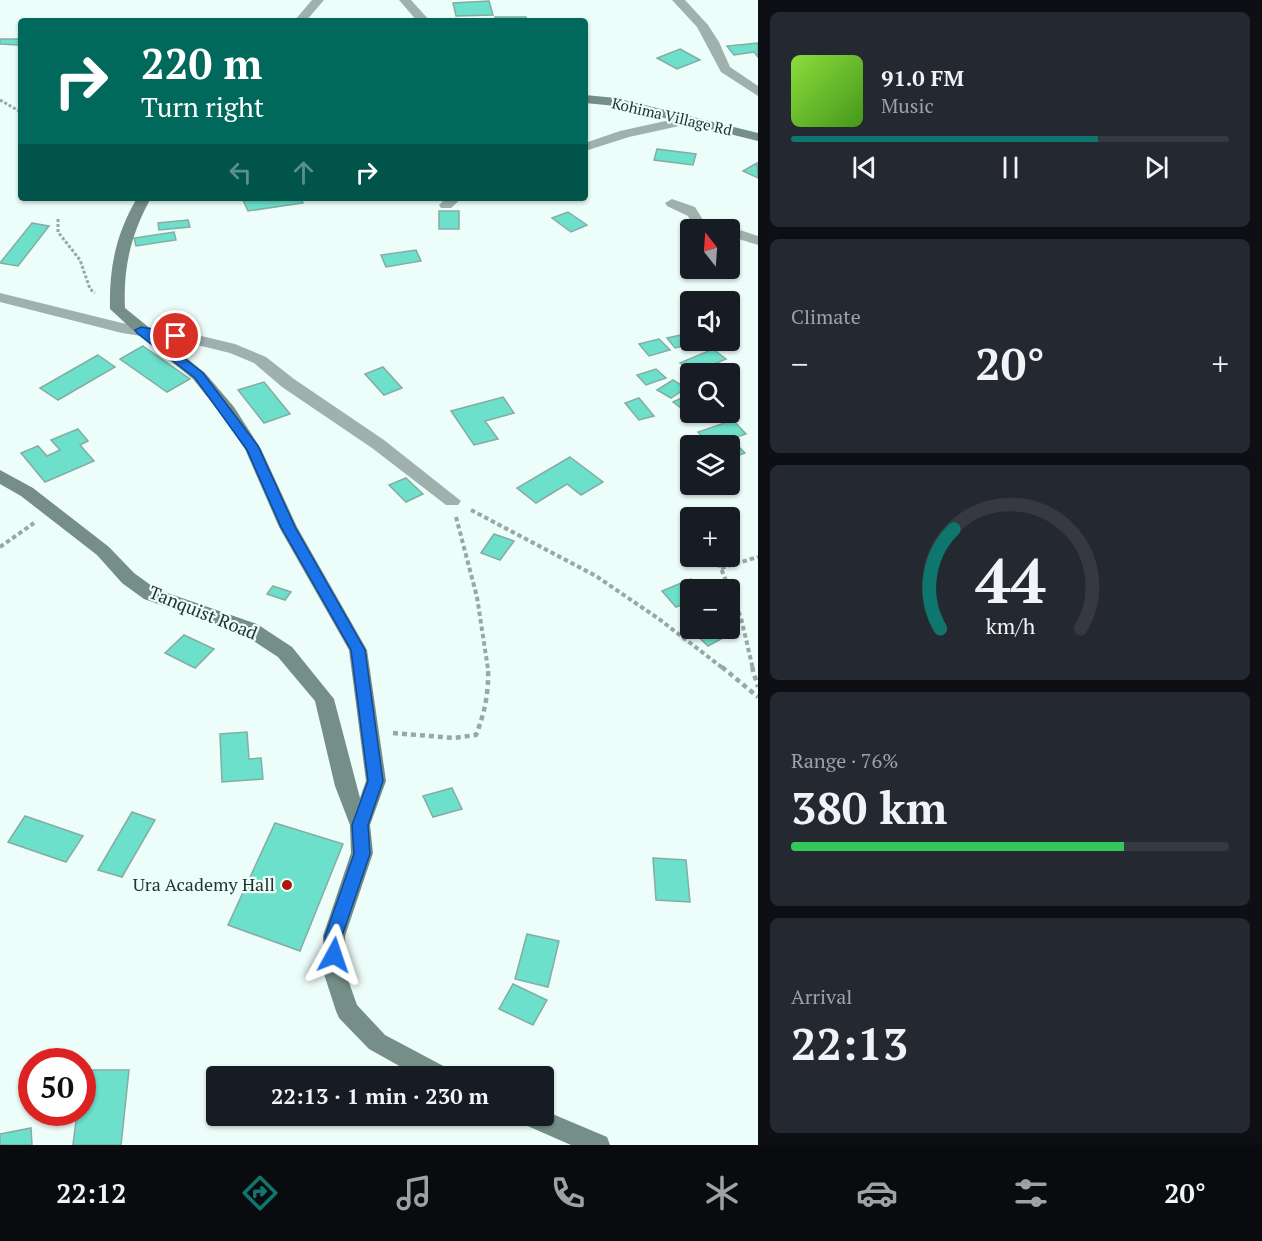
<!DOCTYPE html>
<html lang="en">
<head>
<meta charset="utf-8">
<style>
	:root { --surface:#171b24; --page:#242831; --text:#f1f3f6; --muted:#9ea1a6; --line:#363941; --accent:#0f766e }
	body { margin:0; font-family:"PT Serif",serif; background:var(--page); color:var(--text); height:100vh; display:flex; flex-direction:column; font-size:22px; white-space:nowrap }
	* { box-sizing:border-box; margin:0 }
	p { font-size:20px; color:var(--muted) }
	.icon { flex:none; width:33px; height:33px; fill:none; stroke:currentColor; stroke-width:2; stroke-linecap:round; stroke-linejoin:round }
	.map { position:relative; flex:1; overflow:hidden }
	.details { display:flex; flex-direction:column; gap:12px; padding:12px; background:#0d0f14; width:504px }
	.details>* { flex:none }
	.hud { position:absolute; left:18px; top:18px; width:570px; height:183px; border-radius:6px; box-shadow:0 2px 4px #0004; background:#00695c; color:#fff; overflow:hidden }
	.needle { width:39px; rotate:343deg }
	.controls { position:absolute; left:680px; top:219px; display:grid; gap:12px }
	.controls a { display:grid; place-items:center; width:60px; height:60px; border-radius:6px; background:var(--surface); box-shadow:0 2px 4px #0004; font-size:30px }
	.speed { position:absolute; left:18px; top:1048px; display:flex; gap:12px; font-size:30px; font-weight:700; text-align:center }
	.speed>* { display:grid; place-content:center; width:78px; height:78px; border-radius:50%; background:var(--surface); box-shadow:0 2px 4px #0004; line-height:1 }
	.speed .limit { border:9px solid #d22; background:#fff; color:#111 }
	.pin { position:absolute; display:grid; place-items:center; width:51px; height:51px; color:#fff; margin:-26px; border:3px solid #fff; border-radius:50%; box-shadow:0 2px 6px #0007 }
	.me { position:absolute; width:66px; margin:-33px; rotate:5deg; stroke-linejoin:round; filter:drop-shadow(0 0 4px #0008) }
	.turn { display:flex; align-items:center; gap:21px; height:126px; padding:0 24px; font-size:27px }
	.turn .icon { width:78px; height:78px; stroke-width:2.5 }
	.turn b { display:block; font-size:42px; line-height:51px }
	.lanes { display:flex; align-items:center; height:57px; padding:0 24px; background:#0003; justify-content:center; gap:30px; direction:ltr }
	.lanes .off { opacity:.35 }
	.big { font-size:45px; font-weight:700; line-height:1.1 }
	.details .tile { flex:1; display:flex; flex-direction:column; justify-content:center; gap:9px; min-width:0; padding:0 21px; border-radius:9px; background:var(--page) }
	.details .dial { align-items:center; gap:0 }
	.dial svg { height:156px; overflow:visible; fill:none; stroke:var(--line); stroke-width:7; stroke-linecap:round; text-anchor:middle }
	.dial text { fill:var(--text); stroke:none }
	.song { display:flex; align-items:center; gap:18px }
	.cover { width:72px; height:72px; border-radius:9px; background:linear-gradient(135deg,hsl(90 70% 55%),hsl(100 70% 35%)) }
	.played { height:6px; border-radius:3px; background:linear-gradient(90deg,var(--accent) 70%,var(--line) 70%) }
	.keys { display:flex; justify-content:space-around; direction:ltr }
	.heat { display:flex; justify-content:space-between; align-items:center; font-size:33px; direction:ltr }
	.charge { height:9px; border-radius:4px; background:linear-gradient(90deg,#34c759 76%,var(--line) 0) }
	.trip { position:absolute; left:206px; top:1066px; width:348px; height:60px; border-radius:6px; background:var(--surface); box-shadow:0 2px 4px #0004; font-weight:700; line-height:60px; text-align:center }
	.tabs { display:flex; height:96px; justify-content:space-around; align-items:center; background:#090b0e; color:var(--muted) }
	.tabs .icon { width:42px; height:42px }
	.tabs .selected { color:var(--accent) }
	.tabs b { font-size:27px; color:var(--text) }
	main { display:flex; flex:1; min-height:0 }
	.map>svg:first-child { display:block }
	.building { fill:#6ce0cb; stroke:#85aca3; stroke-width:1.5 }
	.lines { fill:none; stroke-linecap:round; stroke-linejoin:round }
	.path-far2 { stroke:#98a8a4; stroke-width:3; stroke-dasharray:3 2; stroke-linecap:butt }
	.path-far1 { stroke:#98a8a4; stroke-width:4; stroke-dasharray:4.5 3; stroke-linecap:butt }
	.path { stroke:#98a8a4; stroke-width:4.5; stroke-dasharray:5 4; stroke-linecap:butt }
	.street { fill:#a0b1ad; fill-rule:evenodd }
	.secondary { fill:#758e88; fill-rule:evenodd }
	.route { fill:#1a73e8; stroke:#114b97; stroke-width:1.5 }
	.poi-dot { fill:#aa190d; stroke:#edfdf9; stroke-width:2 }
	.labels { text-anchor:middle; stroke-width:4.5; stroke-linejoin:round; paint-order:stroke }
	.far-street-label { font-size:15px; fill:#243430; stroke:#edfdf9 }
	.street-label { font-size:18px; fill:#243430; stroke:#edfdf9 }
	.poi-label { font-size:18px; fill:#243430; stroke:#edfdf9; text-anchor:end }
</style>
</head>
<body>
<main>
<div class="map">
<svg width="758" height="1145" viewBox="0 0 758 1145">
	<rect width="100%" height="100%" fill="#edfdf9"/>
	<g class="building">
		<path d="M489 1 493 15 456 16 453 3Z"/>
		<rect x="495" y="17" width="31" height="4"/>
		<path d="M0 39H20L18 45 0 44Z"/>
		<path d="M758 43V57L754 52 734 55 727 46Z"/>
		<path d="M680 49 700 60 677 69 657 58Z"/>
		<path d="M657 149 696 154 693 165 654 160Z"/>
		<path d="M757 163 758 178 743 171Z"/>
		<path d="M242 198H301L303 203 248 211Z"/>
		<rect x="439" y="211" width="20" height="18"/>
		<path d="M568 212 587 225 571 232 552 218Z"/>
		<path d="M188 220 190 227 159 230 158 223Z"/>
		<path d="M32 223 49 226 18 266 0 263Z"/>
		<path d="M174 232 176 240 136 246 134 238Z"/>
		<path d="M416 250 421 261 386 267 381 255Z"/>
		<path d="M690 333V340H708L675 348 667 338Z"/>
		<path d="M659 339 670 350 649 356 639 344Z"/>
		<path d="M143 346 190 379 167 392 120 359Z"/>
		<path d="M713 349 726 359 693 373 680 363Z"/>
		<path d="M98 355 115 367 58 400 40 388Z"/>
		<path d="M383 367 402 388 384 395 365 374Z"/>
		<path d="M656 369 666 378 646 385 637 375Z"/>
		<path d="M673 380 686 388 671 398 657 390Z"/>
		<path d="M264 382 290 414 264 423 238 390Z"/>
		<path d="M690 394V412H716L698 421 673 402Z"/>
		<path d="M503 397 514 413 485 421 498 439 474 445 451 411Z"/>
		<path d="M639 398 654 416 639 420 625 403Z"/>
		<path d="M733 420 746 434 731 439 745 453 729 459V446H711L698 432Z"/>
		<path d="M78 429 88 441 80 445 94 461 45 482 21 453 38 446 47 456 60 450 51 440Z"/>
		<path d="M570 457 603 482 581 495 567 484 536 503 517 488Z"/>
		<path d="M406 478 423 494 406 502 389 485Z"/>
		<path d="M494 534 514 541 500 560 481 553Z"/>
		<path d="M691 579 700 590H690V602L676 607 662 591Z"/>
		<path d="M273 586 291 592 285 600 267 594Z"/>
		<path d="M690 624V628H710L721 639 708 646 687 626Z"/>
		<path d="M184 635 214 649 195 668 165 653Z"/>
		<path d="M247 732 249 759 261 758 263 779 222 782 220 734Z"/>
		<path d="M452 788 462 809 433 817 423 796Z"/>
		<path d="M132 812 155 820 122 877 98 870Z"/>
		<path d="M25 816 83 836 66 862 8 842Z"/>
		<path d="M275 823 343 844 300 951 228 925Z"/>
		<path d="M653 858 686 860 690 902 656 900Z"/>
		<path d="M527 934 559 941 548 987 515 979Z"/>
		<path d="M513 984 547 1000 533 1025 499 1009Z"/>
		<path d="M83 1070H129L121 1145H73L77 1113H82Z"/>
		<path d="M31 1128 32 1145H0V1134Z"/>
	</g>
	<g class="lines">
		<g class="path-far2">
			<path d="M0 100 21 112"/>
			<path d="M58 219V232L80 260 90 289 95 293"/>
		</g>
		<g class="path-far1">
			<path d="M471 510 596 576 659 619 724 669"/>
			<path d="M456 517 477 597 488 669"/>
			<path d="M0 547 34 523"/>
			<path d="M716 556 741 618 753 669"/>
			<path d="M721 568 758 557"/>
		</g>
		<g class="path">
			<path d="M722 667 758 697"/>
			<path d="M752 667 758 687"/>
			<path d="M393 733 454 738 476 735C485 712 489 692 488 667"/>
		</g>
		<g class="street">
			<path d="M312 0H324L306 21H294Z"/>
			<path d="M399 0H411L430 21H417Z"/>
			<path d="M672 0H685L708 25 719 42 730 67 758 86V96L721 72 697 27Z"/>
			<path d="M688 116 695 120 693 123 629 137 585 151V143L620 131Z"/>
			<path d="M446 198H462L451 208H441L439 205Z"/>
			<path d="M672 199 695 207 705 223 734 228 758 236V245L729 236V230L694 229 688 216 667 206 665 203Z"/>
			<path d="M0 293 122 323 193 334 235 344 266 357 294 379 384 440 461 501 458 505H446L372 448 282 387 254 363 230 353 193 344 122 333 0 302Z"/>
		</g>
		<g class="secondary">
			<path d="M585 95 616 98 758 133V141L616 106 585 103Z"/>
			<path d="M137 198H151C131 234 123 267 125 308L205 373 234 407 261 449 297 527 367 650 386 781 370 825 373 853 345 936 346 974 357 1005 385 1035 449 1069 453 1077H419L369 1049 339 1018 336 1011 324 974 323 936 351 853 350 825 335 786 315 701 278 657 243 634 144 599 122 583 97 555 21 496 0 484V470L33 488 109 547 134 573 156 589 257 624 292 647 334 699 360 798 366 781 349 650 279 527 245 449 222 415 193 379 136 333 110 309C109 267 116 234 137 198Z"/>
			<path d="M543 1110 607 1137 610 1145H571L523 1124 519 1116H543Z"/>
		</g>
	</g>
	<path class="route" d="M141 327 180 334 182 336 176 340 156 336 203 373 258 446 295 527 365 650 383 781 368 825 370 854 342 936 343 955 340 961 334 963 328 961 326 955 325 936 354 854 352 825 368 781 351 650 281 527 247 450 195 378 137 333 135 330Z"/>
	<circle class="poi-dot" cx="287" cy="885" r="6"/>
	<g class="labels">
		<g class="far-street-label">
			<text transform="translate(672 117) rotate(13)" y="5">Kohima Village Rd</text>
		</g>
		<g class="street-label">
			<text transform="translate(203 613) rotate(22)" y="6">Tanquist Road</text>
		</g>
		<g class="poi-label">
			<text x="275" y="891">Ura Academy Hall</text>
		</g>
	</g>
</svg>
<div class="controls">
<a><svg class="needle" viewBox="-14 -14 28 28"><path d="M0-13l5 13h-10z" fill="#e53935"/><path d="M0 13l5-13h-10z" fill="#9ea1a6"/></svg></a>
<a><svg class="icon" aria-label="sound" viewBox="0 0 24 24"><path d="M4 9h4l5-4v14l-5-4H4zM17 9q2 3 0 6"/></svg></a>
<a><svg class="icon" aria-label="search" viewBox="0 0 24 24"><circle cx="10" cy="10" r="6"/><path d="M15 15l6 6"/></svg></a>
<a><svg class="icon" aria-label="layers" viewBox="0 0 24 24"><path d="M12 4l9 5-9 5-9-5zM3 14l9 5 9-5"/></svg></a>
<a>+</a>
<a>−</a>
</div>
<div class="speed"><div class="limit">50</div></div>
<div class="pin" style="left:176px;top:336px;background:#d93025"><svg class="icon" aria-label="arrive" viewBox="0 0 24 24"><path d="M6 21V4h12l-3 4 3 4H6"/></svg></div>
<svg class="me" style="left:334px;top:955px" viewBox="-20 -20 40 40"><path d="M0-17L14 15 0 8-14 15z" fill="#1a73e8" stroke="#fff" stroke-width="4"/></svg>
<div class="trip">22:13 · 1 min · 230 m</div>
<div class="hud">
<div class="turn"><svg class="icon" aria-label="right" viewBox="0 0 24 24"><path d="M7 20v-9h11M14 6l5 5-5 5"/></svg><div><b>220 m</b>Turn right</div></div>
<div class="lanes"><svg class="icon off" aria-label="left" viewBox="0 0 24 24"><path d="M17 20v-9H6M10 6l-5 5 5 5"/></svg><svg class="icon off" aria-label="ahead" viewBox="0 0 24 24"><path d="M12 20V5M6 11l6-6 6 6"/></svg><svg class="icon" aria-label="right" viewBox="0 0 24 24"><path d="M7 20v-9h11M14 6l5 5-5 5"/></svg></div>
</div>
</div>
<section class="details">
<div class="tile">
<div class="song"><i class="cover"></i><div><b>91.0 FM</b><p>Music</p></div></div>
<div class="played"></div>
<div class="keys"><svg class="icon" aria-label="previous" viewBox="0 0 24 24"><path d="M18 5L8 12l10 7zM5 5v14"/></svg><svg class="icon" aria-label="pause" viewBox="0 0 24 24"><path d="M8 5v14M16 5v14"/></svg><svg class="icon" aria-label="next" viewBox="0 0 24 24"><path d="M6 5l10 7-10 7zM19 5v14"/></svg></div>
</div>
<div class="tile"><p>Climate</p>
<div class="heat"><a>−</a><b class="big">20°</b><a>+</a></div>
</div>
<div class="tile dial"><svg viewBox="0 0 100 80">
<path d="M14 69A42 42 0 1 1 86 69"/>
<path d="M14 69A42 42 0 0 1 21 18" stroke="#0f766e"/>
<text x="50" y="56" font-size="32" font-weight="700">44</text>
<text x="50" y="72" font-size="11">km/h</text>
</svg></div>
<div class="tile"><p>Range · 76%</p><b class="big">380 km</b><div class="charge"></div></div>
<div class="tile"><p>Arrival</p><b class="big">22:13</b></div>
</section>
</main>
<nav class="tabs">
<b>22:12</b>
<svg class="icon selected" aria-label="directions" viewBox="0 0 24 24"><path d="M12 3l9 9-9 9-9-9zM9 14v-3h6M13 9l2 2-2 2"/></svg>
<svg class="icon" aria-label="music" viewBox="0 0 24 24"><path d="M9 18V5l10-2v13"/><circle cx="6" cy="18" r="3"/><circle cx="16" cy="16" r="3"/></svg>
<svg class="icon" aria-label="phone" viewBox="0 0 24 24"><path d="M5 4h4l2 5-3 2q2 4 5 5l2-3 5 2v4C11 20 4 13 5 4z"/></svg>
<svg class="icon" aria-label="climate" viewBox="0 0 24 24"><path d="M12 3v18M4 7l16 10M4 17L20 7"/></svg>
<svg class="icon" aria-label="car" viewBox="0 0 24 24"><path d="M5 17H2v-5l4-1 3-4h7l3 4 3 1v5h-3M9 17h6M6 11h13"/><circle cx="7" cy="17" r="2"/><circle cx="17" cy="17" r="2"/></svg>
<svg class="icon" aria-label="filters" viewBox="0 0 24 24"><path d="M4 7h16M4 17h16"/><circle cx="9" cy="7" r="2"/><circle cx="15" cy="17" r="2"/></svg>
<b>20°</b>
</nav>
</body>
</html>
